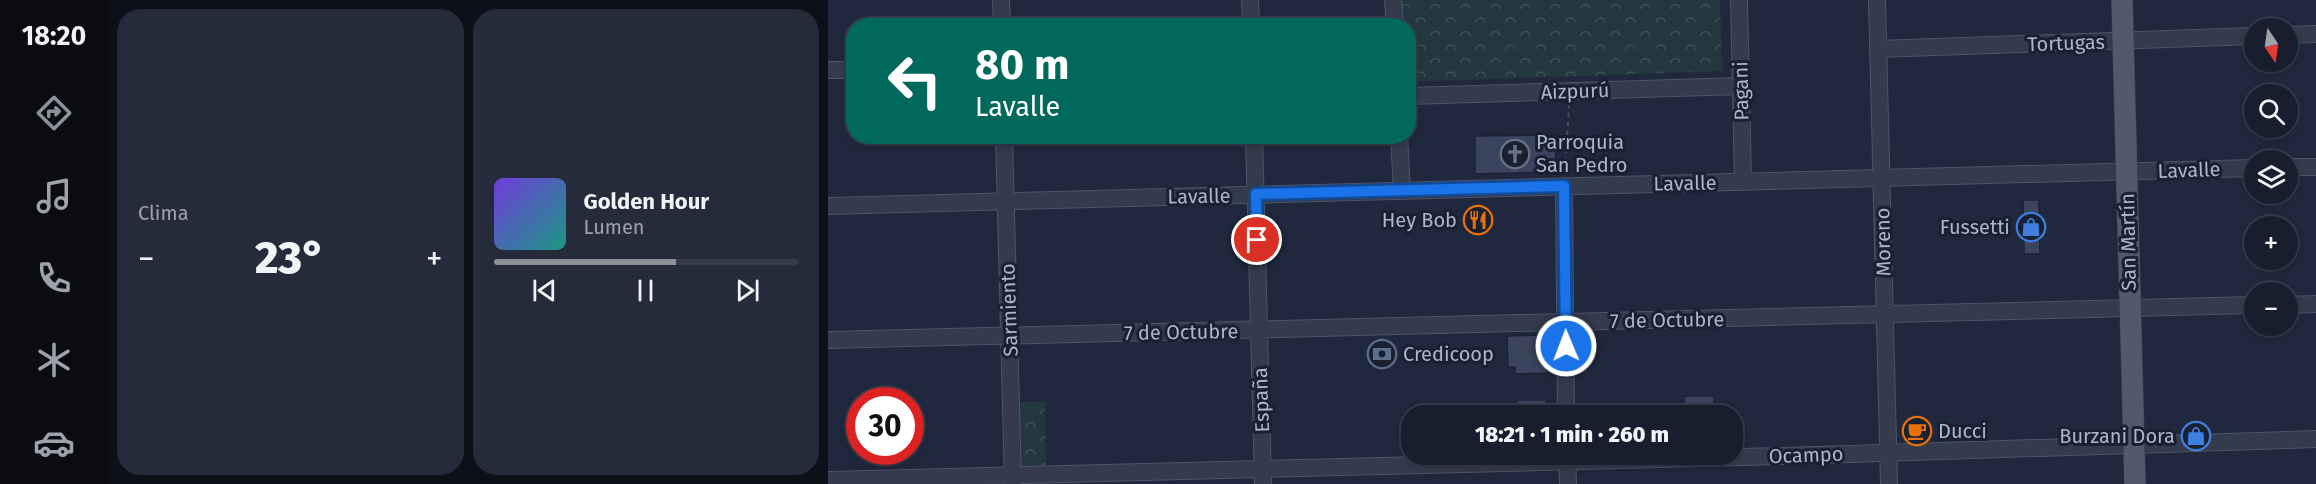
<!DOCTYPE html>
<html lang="es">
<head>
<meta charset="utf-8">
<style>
	:root { --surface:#181e2e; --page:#252b3a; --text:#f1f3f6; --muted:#9fa2aa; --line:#363c4a; --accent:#8c9099 }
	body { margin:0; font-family:"Fira Sans",sans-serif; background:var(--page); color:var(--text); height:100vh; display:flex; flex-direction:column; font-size:22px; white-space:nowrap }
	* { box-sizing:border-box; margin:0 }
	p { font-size:20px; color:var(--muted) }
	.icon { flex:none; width:33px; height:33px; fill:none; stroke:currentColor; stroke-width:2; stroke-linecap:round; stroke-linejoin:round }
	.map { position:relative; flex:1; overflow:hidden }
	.side { display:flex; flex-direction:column; gap:9px; padding:9px; background:#0d1019; width:720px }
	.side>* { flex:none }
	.banner { position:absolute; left:18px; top:18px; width:570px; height:126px; border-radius:24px; box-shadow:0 3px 9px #0003,0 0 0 2px var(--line); background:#00695c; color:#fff; overflow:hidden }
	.needle { width:39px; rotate:167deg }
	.buttons { position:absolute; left:1416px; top:18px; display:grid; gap:12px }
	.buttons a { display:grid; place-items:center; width:54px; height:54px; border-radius:50%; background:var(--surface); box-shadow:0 3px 9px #0003,0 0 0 2px var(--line); font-size:30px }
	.speed { position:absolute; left:18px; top:387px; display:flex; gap:12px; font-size:30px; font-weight:700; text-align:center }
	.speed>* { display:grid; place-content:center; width:78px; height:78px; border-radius:50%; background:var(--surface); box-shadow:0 3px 9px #0003,0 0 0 2px var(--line); line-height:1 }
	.speed .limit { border:9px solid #d22; background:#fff; color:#111 }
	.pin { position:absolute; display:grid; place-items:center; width:51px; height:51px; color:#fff; margin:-26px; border:3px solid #fff; border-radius:50%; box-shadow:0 2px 6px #0007 }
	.me { position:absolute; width:66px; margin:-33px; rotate:359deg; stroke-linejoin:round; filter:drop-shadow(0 0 4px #0008) }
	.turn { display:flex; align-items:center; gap:21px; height:126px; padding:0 30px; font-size:27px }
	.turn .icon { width:78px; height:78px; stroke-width:2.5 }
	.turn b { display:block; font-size:42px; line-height:51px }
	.big { font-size:45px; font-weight:800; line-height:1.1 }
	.side .tile { flex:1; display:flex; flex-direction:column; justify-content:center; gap:9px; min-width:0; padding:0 21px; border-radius:24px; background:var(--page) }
	.song { display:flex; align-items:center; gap:18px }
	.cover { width:72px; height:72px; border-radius:9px; background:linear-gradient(135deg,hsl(260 70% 55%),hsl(170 70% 35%)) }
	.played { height:6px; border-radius:3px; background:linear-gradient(90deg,var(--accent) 60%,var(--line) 60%) }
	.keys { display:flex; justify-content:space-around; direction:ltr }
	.heat { display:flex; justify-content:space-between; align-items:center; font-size:33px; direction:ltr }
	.side .tiles { flex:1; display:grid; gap:9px; grid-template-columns:repeat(2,1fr) }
	.trip { position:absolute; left:573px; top:405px; width:342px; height:60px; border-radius:24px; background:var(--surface); box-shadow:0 3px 9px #0003,0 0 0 2px var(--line); font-weight:800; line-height:60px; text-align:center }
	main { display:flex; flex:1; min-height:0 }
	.tabs { display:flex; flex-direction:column; width:108px; justify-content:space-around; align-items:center; background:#0a0c12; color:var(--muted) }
	.tabs .icon { width:42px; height:42px }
	.tabs .current { color:var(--accent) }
	.tabs b { font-size:27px; color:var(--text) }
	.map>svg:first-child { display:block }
	.park { fill:url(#park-crowns) }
	.building { fill:#3b445e; stroke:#1b2234; stroke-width:1.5 }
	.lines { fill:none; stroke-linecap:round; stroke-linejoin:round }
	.minor-casing { stroke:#4f5568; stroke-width:18 }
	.major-casing { stroke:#3d4456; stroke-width:22 }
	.path { stroke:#3f545b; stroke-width:2; stroke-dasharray:4.5 4.5; stroke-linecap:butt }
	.minor { stroke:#343b4d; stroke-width:16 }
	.major { stroke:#51596d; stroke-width:21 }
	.route-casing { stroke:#114b97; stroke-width:15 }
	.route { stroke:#1a73e8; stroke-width:10 }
	.labels { text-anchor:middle; stroke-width:6; stroke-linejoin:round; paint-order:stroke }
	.street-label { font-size:20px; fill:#afb5c9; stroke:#192032 }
	.poi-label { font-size:20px; fill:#afb5c9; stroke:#192032; text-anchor:start }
</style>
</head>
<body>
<main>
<nav class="tabs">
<b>18:20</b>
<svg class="icon current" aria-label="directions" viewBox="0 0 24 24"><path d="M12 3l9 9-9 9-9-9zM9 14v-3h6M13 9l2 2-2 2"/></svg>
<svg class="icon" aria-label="music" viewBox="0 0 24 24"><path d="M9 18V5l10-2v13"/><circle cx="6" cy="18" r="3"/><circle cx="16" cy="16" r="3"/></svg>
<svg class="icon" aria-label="phone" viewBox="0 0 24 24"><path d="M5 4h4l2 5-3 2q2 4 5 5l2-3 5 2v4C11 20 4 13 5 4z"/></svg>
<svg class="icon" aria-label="climate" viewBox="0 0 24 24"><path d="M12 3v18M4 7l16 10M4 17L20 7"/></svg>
<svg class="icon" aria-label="car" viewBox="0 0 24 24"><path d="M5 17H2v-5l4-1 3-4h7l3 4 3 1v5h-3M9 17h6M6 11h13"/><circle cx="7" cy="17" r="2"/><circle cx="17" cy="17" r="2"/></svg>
</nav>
<section class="side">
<div class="tiles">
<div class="tile"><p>Clima</p>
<div class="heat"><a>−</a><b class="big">23°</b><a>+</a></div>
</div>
<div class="tile">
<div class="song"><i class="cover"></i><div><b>Golden Hour</b><p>Lumen</p></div></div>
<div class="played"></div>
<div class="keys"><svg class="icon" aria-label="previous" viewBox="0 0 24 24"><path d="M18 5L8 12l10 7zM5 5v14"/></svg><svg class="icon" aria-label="pause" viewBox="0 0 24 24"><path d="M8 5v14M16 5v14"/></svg><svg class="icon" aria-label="next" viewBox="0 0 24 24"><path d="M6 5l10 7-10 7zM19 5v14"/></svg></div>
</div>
</div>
</section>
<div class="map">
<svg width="1488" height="484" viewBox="0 0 1488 484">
	<defs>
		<pattern id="park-crowns" width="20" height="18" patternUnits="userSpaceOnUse" patternTransform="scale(1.5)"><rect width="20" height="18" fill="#22373e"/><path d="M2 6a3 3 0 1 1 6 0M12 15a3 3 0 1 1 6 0" fill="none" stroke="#405259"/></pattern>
	</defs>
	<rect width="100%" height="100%" fill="#20283d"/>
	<g class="park">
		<path d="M571 0H892L894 71 581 82 580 26 572 25Z"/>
		<path d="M183 402H217L218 475 185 476Z"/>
		<rect x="766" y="403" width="32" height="12"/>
	</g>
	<g class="building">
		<path d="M727 135 728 172 647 174V136Z"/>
		<path d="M1195 200H1211L1212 254H1196Z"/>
		<path d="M710 335 718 340 719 373 687 374V367H680L679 336Z"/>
		<path d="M856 396H886L887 416H856Z"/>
		<rect x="689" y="400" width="29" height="16"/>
	</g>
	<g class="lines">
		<g class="minor-casing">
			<g id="minor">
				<path d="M173 0 174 26"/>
				<path d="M422 0 423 26"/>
				<path d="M565 0 567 26"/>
				<path d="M911 0 915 182"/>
				<path d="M1049 0 1061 484"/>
				<path d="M1460 35 1488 34"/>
				<path d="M1050 49 1426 36"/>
				<path d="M0 70H26"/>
				<path d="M580 96 913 86"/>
				<path d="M176 136 185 484"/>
				<path d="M426 136 435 484"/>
				<path d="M571 136 574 191"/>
				<path d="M1460 167H1488"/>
				<path d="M736 186 738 416"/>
				<path d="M0 206 1426 168"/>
				<path d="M1460 305 1488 304"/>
				<path d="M0 340 1426 305"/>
				<path d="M739 454 740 484"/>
				<path d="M0 480 992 455 1488 439"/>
			</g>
		</g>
		<g class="major-casing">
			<path id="major" d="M1294 0 1307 484"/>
		</g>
		<g class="path">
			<path d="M737 171 741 105"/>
			<path d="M773 416 782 406 791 416"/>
		</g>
		<use href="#minor" class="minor"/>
		<use href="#major" class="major"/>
	</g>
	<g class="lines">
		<g class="route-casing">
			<path id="route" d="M429 240 428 194 736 186 738 346"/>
		</g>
		<use href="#route" class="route"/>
	</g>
	<defs>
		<g id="church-ring" transform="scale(1.5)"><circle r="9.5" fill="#192032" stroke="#6b7280" stroke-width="1.5"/><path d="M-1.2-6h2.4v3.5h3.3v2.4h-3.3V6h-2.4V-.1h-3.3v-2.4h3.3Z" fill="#6b7280"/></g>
		<g id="restaurant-ring" transform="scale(1.5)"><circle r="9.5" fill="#192032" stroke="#e8710a" stroke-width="1.5"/><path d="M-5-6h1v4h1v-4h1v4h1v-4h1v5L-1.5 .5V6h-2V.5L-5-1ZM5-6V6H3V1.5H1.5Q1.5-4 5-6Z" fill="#e8710a"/></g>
		<g id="shop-ring" transform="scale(1.5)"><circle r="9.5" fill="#192032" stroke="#3f7fe0" stroke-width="1.5"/><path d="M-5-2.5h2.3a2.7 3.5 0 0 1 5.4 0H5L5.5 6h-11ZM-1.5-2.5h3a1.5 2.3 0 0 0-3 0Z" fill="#3f7fe0"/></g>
		<g id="bank-ring" transform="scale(1.5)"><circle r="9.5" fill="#192032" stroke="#5c6f8a" stroke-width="1.5"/><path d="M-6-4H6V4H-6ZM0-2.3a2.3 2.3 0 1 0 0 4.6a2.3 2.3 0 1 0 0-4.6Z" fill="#5c6f8a"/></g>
		<g id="cafe-ring" transform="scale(1.5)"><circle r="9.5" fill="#192032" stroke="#e8710a" stroke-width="1.5"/><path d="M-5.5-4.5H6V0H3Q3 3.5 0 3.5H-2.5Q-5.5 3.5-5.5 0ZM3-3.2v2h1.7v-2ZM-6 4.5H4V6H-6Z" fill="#e8710a"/></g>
	</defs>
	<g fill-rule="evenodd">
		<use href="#church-ring" x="687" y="154"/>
		<use href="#restaurant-ring" x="650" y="220"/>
		<use href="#shop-ring" x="1203" y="227"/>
		<use href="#bank-ring" x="554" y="354"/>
		<use href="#cafe-ring" x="1089" y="431"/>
		<use href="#shop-ring" x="1368" y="436"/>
	</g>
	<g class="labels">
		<g class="street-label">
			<text transform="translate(1238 43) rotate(-2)" y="7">Tortugas</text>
			<text transform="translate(747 91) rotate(-2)" y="7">Aizpurú</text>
			<text transform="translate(913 91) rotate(-91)" y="7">Pagani</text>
			<text transform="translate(1361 170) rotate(-2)" y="7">Lavalle</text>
			<text transform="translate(857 183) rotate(-1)" y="7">Lavalle</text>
			<text transform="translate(371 196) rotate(-1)" y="7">Lavalle</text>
			<text transform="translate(1055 242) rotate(-91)" y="7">Moreno</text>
			<text transform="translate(1300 242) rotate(-91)" y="7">San Martín</text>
			<text transform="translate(181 310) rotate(-92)" y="7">Sarmiento</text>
			<text transform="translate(839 320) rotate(-1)" y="7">7 de Octubre</text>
			<text transform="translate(353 332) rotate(-1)" y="7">7 de Octubre</text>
			<text transform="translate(433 400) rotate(-92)" y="7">España</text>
			<text transform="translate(978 455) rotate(-2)" y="7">Ocampo</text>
		</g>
		<g class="poi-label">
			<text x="708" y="149">Parroquia<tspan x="708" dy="23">San Pedro</tspan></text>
			<text x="629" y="227" text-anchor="end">Hey Bob</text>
			<text x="1182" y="234" text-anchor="end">Fussetti</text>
			<text x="575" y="361">Credicoop</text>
			<text x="1110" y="438">Ducci</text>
			<text x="1347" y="443" text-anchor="end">Burzani Dora</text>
		</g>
	</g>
</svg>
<div class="buttons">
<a><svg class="needle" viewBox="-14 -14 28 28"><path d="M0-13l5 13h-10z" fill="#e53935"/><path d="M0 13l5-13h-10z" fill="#9fa2aa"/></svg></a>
<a><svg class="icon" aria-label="search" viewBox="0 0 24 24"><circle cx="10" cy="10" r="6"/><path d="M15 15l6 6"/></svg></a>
<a><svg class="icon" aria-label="layers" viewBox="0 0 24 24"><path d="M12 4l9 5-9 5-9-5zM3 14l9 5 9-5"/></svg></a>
<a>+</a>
<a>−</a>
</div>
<div class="speed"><div class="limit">30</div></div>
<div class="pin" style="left:429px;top:240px;background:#d93025"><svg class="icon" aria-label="arrive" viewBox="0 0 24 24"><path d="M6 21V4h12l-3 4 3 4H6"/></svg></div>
<svg class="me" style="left:738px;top:346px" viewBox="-20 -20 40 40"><circle r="17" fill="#1a73e8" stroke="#fff" stroke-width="3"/><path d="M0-11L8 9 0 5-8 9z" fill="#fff"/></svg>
<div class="trip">18:21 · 1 min · 260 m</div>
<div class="banner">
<div class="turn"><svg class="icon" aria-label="left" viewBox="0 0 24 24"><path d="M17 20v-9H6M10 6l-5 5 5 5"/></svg><div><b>80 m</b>Lavalle</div></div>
</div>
</div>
</main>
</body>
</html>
